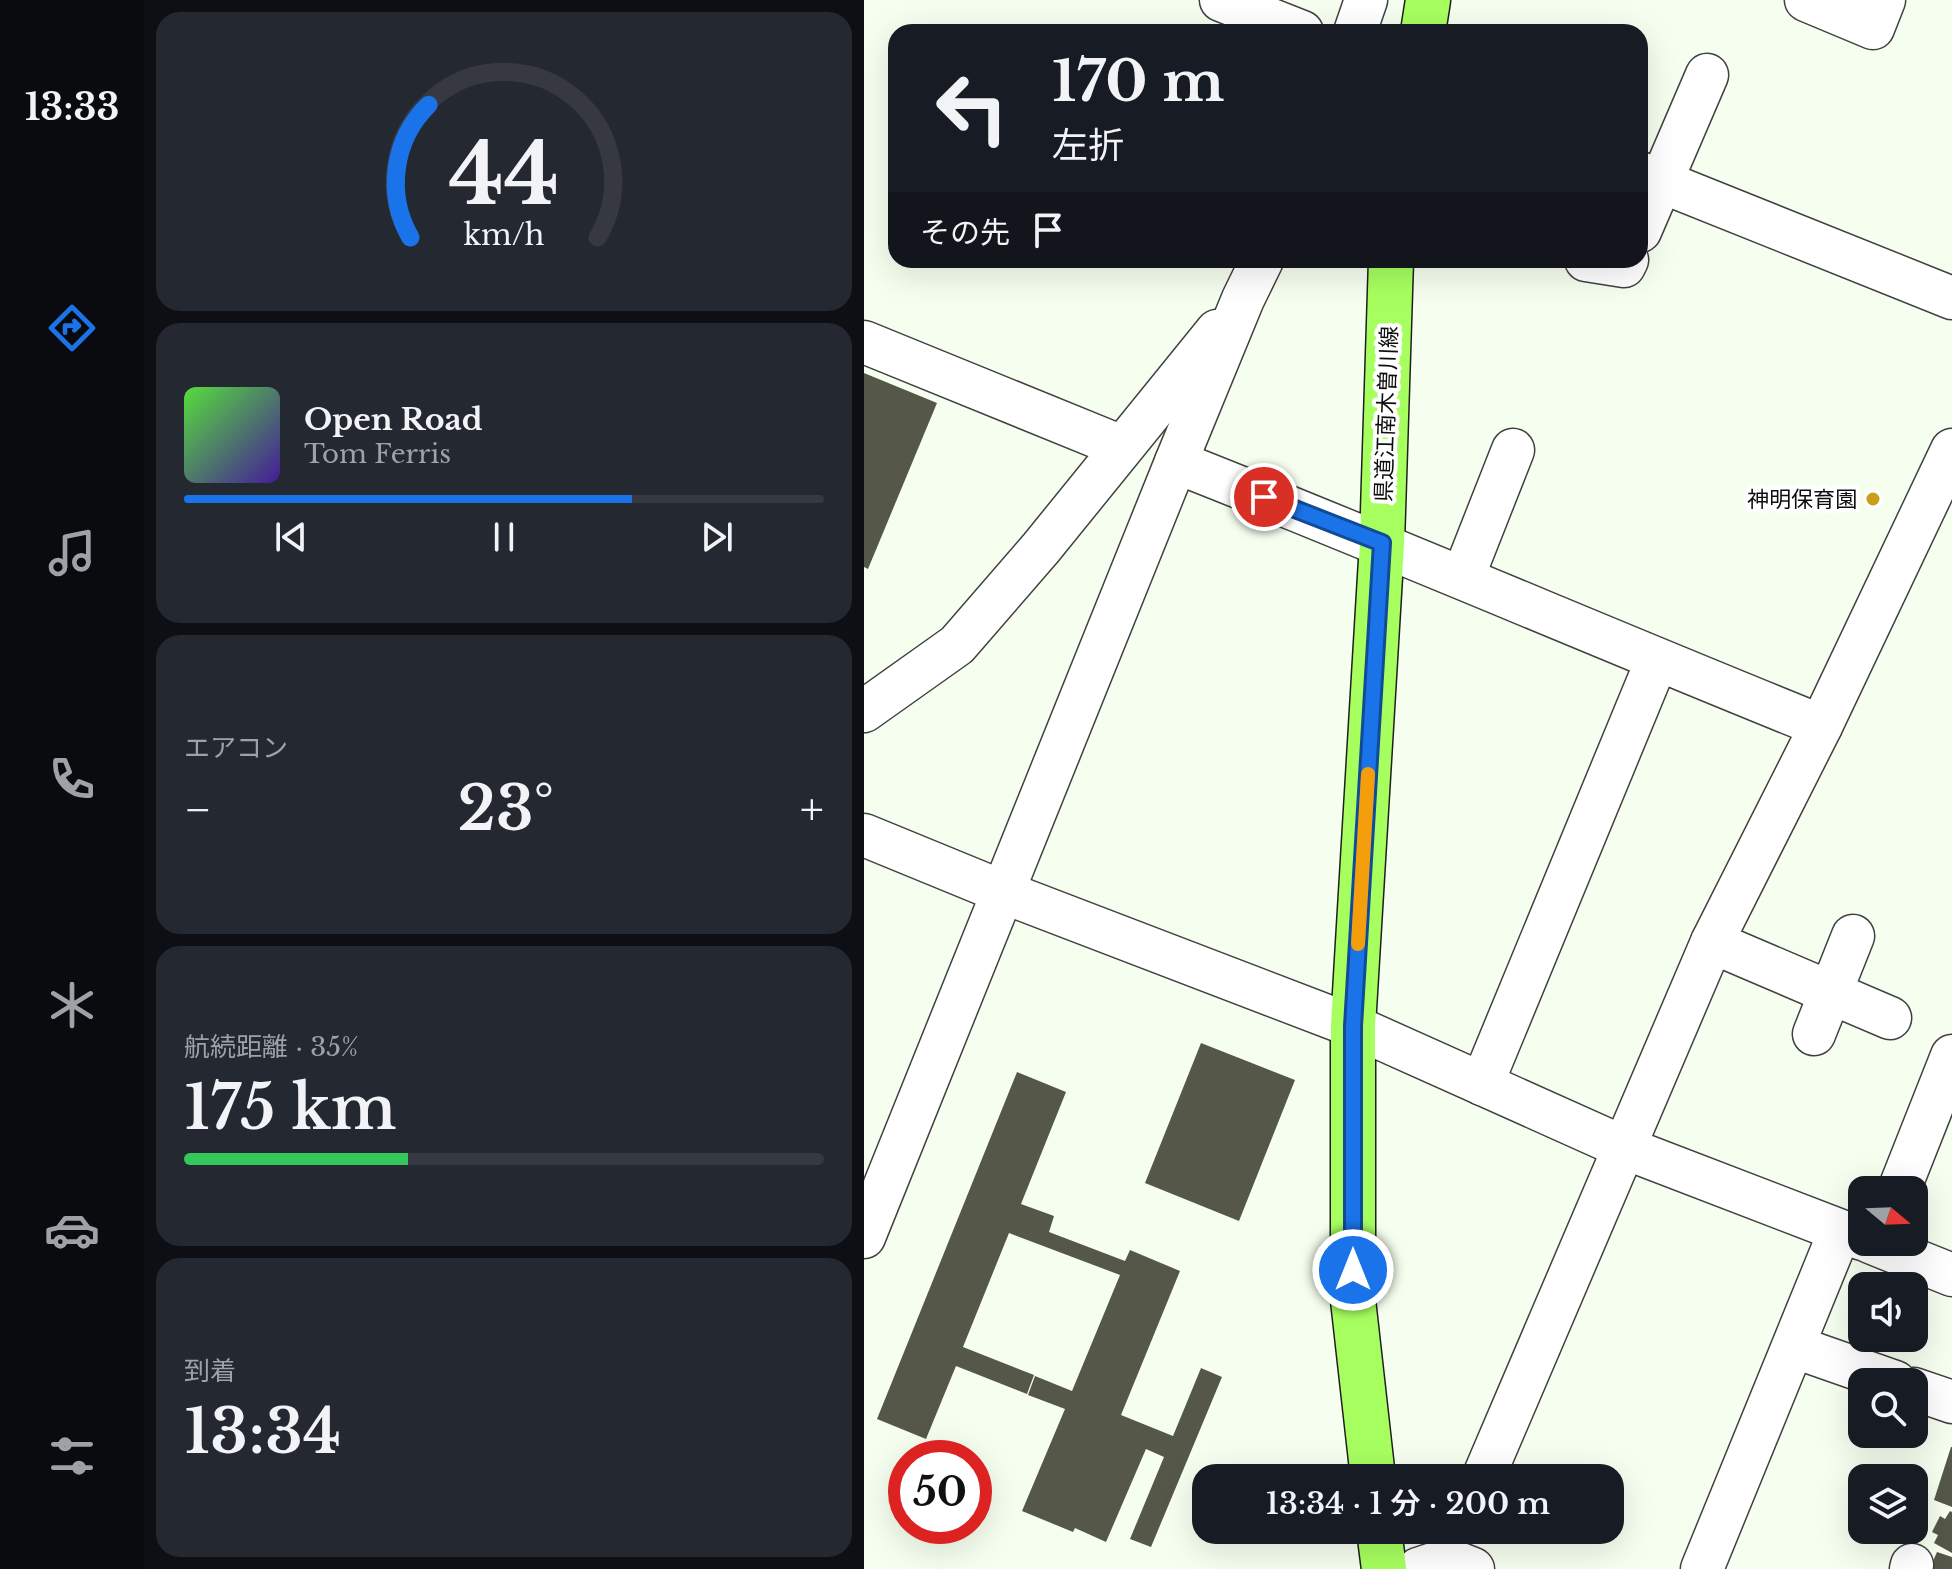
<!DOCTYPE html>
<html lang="ja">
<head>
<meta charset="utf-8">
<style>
	:root { --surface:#171b24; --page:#242831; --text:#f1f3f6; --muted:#9ea1a6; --line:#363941; --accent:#1a73e8 }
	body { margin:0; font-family:"Libre Baskerville","Noto Sans JP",serif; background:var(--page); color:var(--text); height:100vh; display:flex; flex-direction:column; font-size:30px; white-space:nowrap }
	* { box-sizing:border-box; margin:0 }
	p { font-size:26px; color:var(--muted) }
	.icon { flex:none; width:44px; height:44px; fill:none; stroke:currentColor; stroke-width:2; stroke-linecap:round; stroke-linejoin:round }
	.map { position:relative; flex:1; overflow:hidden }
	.details { display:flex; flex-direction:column; gap:12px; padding:12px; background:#0d0f14; width:720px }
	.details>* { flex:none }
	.hud { position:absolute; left:24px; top:24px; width:760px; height:244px; border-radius:24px; box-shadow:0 8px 32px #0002; background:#171b24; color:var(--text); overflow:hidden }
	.needle { width:52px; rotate:109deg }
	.fabs { position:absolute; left:984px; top:1176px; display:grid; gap:16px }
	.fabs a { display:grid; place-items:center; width:80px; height:80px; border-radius:16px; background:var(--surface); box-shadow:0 8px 32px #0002; font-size:40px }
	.speed { position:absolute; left:24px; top:1440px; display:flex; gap:16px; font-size:40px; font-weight:700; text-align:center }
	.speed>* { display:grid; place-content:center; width:104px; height:104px; border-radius:50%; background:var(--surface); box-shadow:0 8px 32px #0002; line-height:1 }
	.speed .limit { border:12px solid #d22; background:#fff; color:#111 }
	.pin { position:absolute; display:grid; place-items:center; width:68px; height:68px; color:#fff; margin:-34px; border:4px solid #fff; border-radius:50%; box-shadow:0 2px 8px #0007 }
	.me { position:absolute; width:88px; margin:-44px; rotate:0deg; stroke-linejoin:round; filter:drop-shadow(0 0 6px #0008) }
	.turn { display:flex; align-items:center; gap:28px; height:168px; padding:0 32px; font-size:36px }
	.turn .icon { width:104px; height:104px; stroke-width:2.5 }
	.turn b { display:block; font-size:56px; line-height:68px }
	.then { display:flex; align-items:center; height:76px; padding:0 32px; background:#0003; gap:16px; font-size:30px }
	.big { font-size:60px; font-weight:600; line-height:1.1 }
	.details .widget { flex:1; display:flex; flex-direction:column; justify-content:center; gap:12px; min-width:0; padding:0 28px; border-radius:24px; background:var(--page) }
	.details .dial { align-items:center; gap:0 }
	.dial svg { height:208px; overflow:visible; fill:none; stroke:var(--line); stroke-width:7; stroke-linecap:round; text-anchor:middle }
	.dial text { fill:var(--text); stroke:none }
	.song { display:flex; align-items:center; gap:24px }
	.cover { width:96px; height:96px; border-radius:12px; background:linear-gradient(135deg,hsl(110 70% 55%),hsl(260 70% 35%)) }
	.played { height:8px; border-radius:4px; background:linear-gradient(90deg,var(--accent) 70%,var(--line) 70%) }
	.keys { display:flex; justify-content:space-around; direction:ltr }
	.heat { display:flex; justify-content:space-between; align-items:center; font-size:44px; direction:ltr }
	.charge { height:12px; border-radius:6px; background:linear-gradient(90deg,#34c759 35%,var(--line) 0) }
	.trip { position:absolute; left:328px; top:1464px; width:432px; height:80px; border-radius:24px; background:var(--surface); box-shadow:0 8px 32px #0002; font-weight:600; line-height:80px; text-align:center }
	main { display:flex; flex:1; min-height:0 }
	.dock { display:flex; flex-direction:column; width:144px; justify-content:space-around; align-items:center; background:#090b0e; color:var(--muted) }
	.dock .icon { width:56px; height:56px }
	.dock .active { color:var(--accent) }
	.dock b { font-size:36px; color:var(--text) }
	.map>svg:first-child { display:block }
	.building { fill:#555849 }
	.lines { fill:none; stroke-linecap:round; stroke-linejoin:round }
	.minor-casing { stroke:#414141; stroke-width:45 }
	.major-casing { stroke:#1f1f1f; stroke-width:47 }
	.minor { stroke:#fff; stroke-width:42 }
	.major { stroke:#a7ff5f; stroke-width:44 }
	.route-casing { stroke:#114b97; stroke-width:20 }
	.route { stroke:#1a73e8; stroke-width:14 }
	.slow { stroke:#f59e0b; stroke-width:14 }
	.poi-dot { fill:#ca9d1a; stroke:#fff; stroke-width:3 }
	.labels { text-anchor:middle; stroke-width:8; stroke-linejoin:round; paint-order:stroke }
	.street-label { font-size:22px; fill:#0e0e0e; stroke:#fff }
	.poi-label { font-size:22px; fill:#0e0e0e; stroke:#fff; text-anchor:end }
</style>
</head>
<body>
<main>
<nav class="dock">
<b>13:33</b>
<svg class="icon active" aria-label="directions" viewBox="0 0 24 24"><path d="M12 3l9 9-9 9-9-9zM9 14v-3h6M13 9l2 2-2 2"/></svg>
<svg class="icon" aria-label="music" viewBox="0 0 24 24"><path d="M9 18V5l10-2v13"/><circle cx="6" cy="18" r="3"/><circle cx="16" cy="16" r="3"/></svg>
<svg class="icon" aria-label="phone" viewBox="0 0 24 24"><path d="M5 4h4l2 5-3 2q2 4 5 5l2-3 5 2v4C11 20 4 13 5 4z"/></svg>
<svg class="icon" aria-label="climate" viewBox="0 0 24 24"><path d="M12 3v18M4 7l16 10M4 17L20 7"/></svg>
<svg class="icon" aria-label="car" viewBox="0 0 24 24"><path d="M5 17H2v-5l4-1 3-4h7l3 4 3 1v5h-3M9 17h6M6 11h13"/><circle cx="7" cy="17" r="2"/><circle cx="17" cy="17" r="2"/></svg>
<svg class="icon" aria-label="filters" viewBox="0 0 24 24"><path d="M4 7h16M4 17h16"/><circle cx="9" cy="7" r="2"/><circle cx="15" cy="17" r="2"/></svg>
</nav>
<section class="details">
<div class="widget dial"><svg viewBox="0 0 100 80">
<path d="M14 69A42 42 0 1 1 86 69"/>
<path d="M14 69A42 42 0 0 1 21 18" stroke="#1a73e8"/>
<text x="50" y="56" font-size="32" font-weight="700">44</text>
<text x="50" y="72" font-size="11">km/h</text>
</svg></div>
<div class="widget">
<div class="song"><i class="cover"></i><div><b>Open Road</b><p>Tom Ferris</p></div></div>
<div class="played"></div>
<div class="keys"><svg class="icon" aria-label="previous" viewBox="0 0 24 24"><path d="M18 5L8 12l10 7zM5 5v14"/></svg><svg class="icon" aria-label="pause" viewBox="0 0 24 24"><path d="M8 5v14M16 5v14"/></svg><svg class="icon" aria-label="next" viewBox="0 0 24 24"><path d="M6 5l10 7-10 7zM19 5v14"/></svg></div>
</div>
<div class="widget"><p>エアコン</p>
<div class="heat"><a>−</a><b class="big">23°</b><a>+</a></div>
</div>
<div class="widget"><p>航続距離 · 35%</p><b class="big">175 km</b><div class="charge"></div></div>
<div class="widget"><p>到着</p><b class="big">13:34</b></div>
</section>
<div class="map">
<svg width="1088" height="1569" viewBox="0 0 1088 1569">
	<rect width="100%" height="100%" fill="#f6ffef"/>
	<g class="building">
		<path d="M0 373 73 403 4 569 0 567Z"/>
		<path d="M337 1043 431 1080 375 1221 281 1183Z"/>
		<path d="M153 1072 202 1092 157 1204 190 1216 185 1232 261 1261 266 1250 316 1271 257 1415 309 1436 337 1368 358 1377 287 1547 266 1539 300 1457 282 1449 242 1542 211 1528 209 1532 158 1511 201 1409 164 1395 171 1376 208 1391 256 1275 145 1233 99 1347 170 1375 163 1394 92 1366 62 1439 13 1419Z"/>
		<path d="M1087 1447H1088V1507L1070 1500Z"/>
		<path d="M1086 1511 1088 1512V1553L1070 1543 1074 1535 1068 1532 1076 1516 1081 1519Z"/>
		<path d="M1073 1552 1088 1557V1569H1065L1066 1559 1069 1561Z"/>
	</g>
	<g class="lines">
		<g class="minor-casing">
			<g id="minor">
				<path d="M357 0 438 32"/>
				<path d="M942 0 1009 28 1020 0"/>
				<path d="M491 32 502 0"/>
				<path d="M776 173 1088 298"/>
				<path d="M776 231 843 75"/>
				<path d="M722 260 760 266 763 260"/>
				<path d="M0 342 258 447"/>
				<path d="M312 462C528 547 741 639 957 726"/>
				<path d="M599 577 649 450"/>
				<path d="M0 711 93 645 177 548 353 331"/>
				<path d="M0 835 139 892 489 1026 761 1148 998 1239"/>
				<path d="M848 942 1026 1018"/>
				<path d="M950 1034 989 936"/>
				<path d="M618 1084 793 660"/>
				<path d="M1035 1190 1088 1056"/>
				<path d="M0 1237 312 462 379 299 398 260"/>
				<path d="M1006 1242 1088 1275"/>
				<path d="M931 1347 1031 1382"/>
				<path d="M1050 1389 1088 1402"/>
				<path d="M619 1478 848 942 957 726 1088 450"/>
				<path d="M554 1569 584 1559 609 1569"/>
				<path d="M838 1569 976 1231"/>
				<path d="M1047 1569 1048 1565"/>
			</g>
		</g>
		<g class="major-casing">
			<g id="major">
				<path d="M559 32 564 0"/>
				<path d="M509 1478 489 1300V1026L518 543 527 260"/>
				<path d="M515 1530 520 1569"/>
			</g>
		</g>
		<use href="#minor" class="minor"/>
		<use href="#major" class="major"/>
	</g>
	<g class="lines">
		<g class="route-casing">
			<path id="route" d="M400 497 518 543 489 1026V1270"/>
		</g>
		<use href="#route" class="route"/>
		<path class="slow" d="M494 944 504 774"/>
	</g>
	<circle class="poi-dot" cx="1009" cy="499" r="8"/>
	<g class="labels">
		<g class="street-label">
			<text transform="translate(522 414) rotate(-88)" y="8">県道江南木曽川線</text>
		</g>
		<g class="poi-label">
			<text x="993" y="507">神明保育園</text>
		</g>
	</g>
</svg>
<div class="fabs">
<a><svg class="needle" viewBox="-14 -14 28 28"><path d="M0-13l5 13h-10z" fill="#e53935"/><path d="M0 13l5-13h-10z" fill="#9ea1a6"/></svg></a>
<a><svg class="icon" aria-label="sound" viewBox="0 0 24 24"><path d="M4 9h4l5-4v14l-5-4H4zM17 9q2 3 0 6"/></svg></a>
<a><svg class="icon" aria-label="search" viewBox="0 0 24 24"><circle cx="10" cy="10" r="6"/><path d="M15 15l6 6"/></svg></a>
<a><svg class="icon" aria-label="layers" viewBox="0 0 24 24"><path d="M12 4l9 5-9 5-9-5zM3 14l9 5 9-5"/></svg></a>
</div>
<div class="speed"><div class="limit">50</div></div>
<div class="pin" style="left:400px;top:497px;background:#d93025"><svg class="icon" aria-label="arrive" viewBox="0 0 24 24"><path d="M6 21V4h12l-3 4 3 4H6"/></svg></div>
<svg class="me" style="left:489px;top:1270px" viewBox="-20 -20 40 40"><circle r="17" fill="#1a73e8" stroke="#fff" stroke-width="3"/><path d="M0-11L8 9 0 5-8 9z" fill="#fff"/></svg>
<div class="trip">13:34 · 1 分 · 200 m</div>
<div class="hud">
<div class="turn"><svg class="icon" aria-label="left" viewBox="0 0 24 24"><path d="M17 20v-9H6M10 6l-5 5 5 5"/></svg><div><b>170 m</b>左折</div></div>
<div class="then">その先<svg class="icon" aria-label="arrive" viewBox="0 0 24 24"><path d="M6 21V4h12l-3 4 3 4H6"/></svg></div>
</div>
</div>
</main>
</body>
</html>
